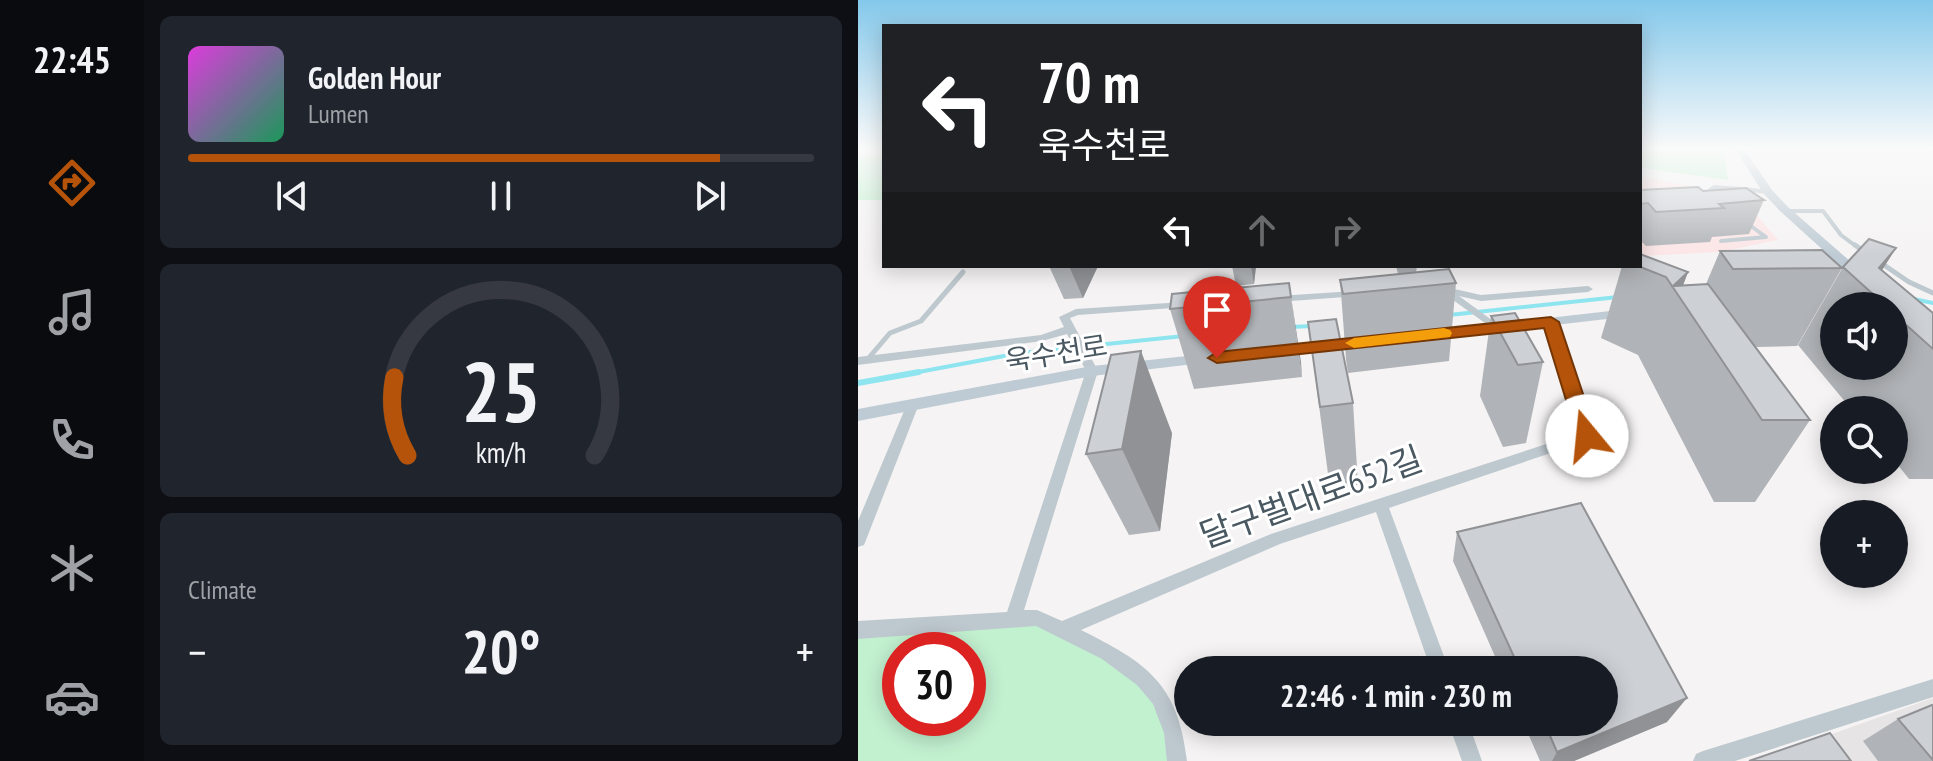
<!DOCTYPE html>
<html lang="en">
<head>
<meta charset="utf-8">
<style>
	:root { --surface:#171b24; --page:#20242c; --text:#f1f3f6; --muted:#9ea1a6; --line:#363941; --accent:#b45309 }
	body { margin:0; font-family:"PT Sans Narrow","Noto Sans KR",sans-serif; background:var(--page); color:var(--text); height:100vh; display:flex; flex-direction:column; font-size:30px; white-space:nowrap }
	* { box-sizing:border-box; margin:0 }
	p { font-size:26px; color:var(--muted) }
	.icon { flex:none; width:44px; height:44px; fill:none; stroke:currentColor; stroke-width:2; stroke-linecap:round; stroke-linejoin:round }
	.map { position:relative; flex:1; overflow:hidden }
	.drawer { display:flex; flex-direction:column; gap:16px; padding:16px; background:#0d0f14; width:714px }
	.drawer>* { flex:none }
	.banner { position:absolute; left:24px; top:24px; width:760px; height:244px; border-radius:0px; box-shadow:0 4px 20px #0003; background:#202124; color:#fff; overflow:hidden }
	.fabs { position:absolute; left:962px; top:292px; display:grid; gap:16px }
	.fabs a { display:grid; place-items:center; width:88px; height:88px; border-radius:50%; background:var(--surface); box-shadow:0 4px 20px #0003; font-size:40px }
	.speed { position:absolute; left:24px; top:632px; display:flex; gap:16px; font-size:40px; font-weight:700; text-align:center }
	.speed>* { display:grid; place-content:center; width:104px; height:104px; border-radius:50%; background:var(--surface); box-shadow:0 4px 20px #0003; line-height:1 }
	.speed .limit { border:12px solid #d22; background:#fff; color:#111 }
	.pin { position:absolute; display:grid; place-items:center; width:68px; height:68px; color:#fff; margin:-82px -34px; border-radius:50% 50% 50% 0; rotate:-45deg; box-shadow:0 0 8px #0007 }
	.pin .icon { rotate:45deg }
	.me { position:absolute; width:88px; margin:-44px; rotate:343deg; stroke-linejoin:round; filter:drop-shadow(0 0 6px #0008) }
	.turn { display:flex; align-items:center; gap:28px; height:168px; padding:0 24px; font-size:36px }
	.turn .icon { width:104px; height:104px; stroke-width:2.5 }
	.turn b { display:block; font-size:56px; line-height:68px }
	.lanes { display:flex; align-items:center; height:76px; padding:0 24px; background:#0003; justify-content:center; gap:40px; direction:ltr }
	.lanes .off { opacity:.35 }
	.big { font-size:60px; font-weight:700; line-height:1.1 }
	.drawer .widget { flex:1; display:flex; flex-direction:column; justify-content:center; gap:12px; min-width:0; padding:0 28px; border-radius:12px; background:var(--page) }
	.drawer .dial { align-items:center; gap:0 }
	.dial svg { height:208px; overflow:visible; fill:none; stroke:var(--line); stroke-width:7; stroke-linecap:round; text-anchor:middle }
	.dial text { fill:var(--text); stroke:none }
	.song { display:flex; align-items:center; gap:24px }
	.cover { width:96px; height:96px; border-radius:12px; background:linear-gradient(135deg,hsl(300 70% 55%),hsl(150 70% 35%)) }
	.played { height:8px; border-radius:4px; background:linear-gradient(90deg,var(--accent) 85%,var(--line) 85%) }
	.keys { display:flex; justify-content:space-around; direction:ltr }
	.heat { display:flex; justify-content:space-between; align-items:center; font-size:44px; direction:ltr }
	.trip { position:absolute; left:316px; top:656px; width:444px; height:80px; border-radius:40px; background:var(--surface); box-shadow:0 4px 20px #0003; font-weight:700; line-height:80px; text-align:center }
	main { display:flex; flex:1; min-height:0 }
	.tabs { display:flex; flex-direction:column; width:144px; justify-content:space-around; align-items:center; background:#090b0e; color:var(--muted) }
	.tabs .icon { width:56px; height:56px }
	.tabs .current { color:var(--accent) }
	.tabs b { font-size:36px; color:var(--text) }
	.map>svg:first-child { display:block }
	.education { fill:#e6e4e5 }
	.medical { fill:#fce5e6 }
	.green { fill:#c2f1d0; fill-rule:evenodd }
	.lines { fill:none; stroke-linecap:round; stroke-linejoin:round }
	.stream-far1 { stroke:#8fe5ef; stroke-width:4 }
	.stream { stroke:#8fe5ef; stroke-width:6 }
	.service-far1 { stroke:#bec9cf; stroke-width:4 }
	.service { stroke:#bec9cf; stroke-width:5 }
	.minor { fill:#bec9cf; fill-rule:evenodd }
	.secondary { fill:#bfcbd4; fill-rule:evenodd }
	.wall { fill:#b0b3b7; fill-rule:evenodd }
	.shaded-wall { fill:#909295 }
	.building { fill:#cdd0d5; stroke:#909295; stroke-width:2 }
	.route { fill:#b45309; stroke:#753606; stroke-width:2 }
	.slow { fill:#f59e0b }
	.labels { text-anchor:middle; stroke-width:6; stroke-linejoin:round; paint-order:stroke }
	.street-label { font-size:28px; fill:#4a5861; stroke:#fff }
	.near-street-label { font-size:34px; fill:#4a5861; stroke:#fff }
</style>
</head>
<body>
<main>
<nav class="tabs">
<b>22:45</b>
<svg class="icon current" aria-label="directions" viewBox="0 0 24 24"><path d="M12 3l9 9-9 9-9-9zM9 14v-3h6M13 9l2 2-2 2"/></svg>
<svg class="icon" aria-label="music" viewBox="0 0 24 24"><path d="M9 18V5l10-2v13"/><circle cx="6" cy="18" r="3"/><circle cx="16" cy="16" r="3"/></svg>
<svg class="icon" aria-label="phone" viewBox="0 0 24 24"><path d="M5 4h4l2 5-3 2q2 4 5 5l2-3 5 2v4C11 20 4 13 5 4z"/></svg>
<svg class="icon" aria-label="climate" viewBox="0 0 24 24"><path d="M12 3v18M4 7l16 10M4 17L20 7"/></svg>
<svg class="icon" aria-label="car" viewBox="0 0 24 24"><path d="M5 17H2v-5l4-1 3-4h7l3 4 3 1v5h-3M9 17h6M6 11h13"/><circle cx="7" cy="17" r="2"/><circle cx="17" cy="17" r="2"/></svg>
</nav>
<section class="drawer">
<div class="widget">
<div class="song"><i class="cover"></i><div><b>Golden Hour</b><p>Lumen</p></div></div>
<div class="played"></div>
<div class="keys"><svg class="icon" aria-label="previous" viewBox="0 0 24 24"><path d="M18 5L8 12l10 7zM5 5v14"/></svg><svg class="icon" aria-label="pause" viewBox="0 0 24 24"><path d="M8 5v14M16 5v14"/></svg><svg class="icon" aria-label="next" viewBox="0 0 24 24"><path d="M6 5l10 7-10 7zM19 5v14"/></svg></div>
</div>
<div class="widget dial"><svg viewBox="0 0 100 80">
<path d="M14 69A42 42 0 1 1 86 69"/>
<path d="M14 69A42 42 0 0 1 9 39" stroke="#b45309"/>
<text x="50" y="56" font-size="32" font-weight="700">25</text>
<text x="50" y="72" font-size="11">km/h</text>
</svg></div>
<div class="widget"><p>Climate</p>
<div class="heat"><a>−</a><b class="big">20°</b><a>+</a></div>
</div>
</section>
<div class="map">
<svg width="1075" height="761" viewBox="0 0 1075 761">
	<rect width="100%" height="100%" fill="#f5f3f3"/>
	<path class="education" d="M1075 698V761H895L960 739Z"/>
	<path class="medical" d="M782 176 883 197 920 240 861 252 782 256Z"/>
	<g class="green">
		<path d="M782 149H866L870 180 782 168Z"/>
		<path d="M26 155V200H0V157Z"/>
		<path d="M179 618 286 678 319 761H0V630ZM42 650H110V718H42Z"/>
	</g>
	<g class="lines">
		<g class="stream-far1">
			<path d="M1056 299 1075 303"/>
			<path d="M591 315 760 297"/>
			<path d="M432 327 454 326"/>
			<path d="M50 374 162 353 326 336"/>
		</g>
		<path class="stream" d="M0 383 61 372"/>
		<g class="service-far1">
			<path d="M886 189 910 192"/>
			<path d="M853 197 851 191 856 187 883 189"/>
			<path d="M929 211H965L983 235 999 247"/>
			<path d="M863 241 908 237 890 224"/>
		</g>
		<g class="service">
			<path d="M997 245 1007 252"/>
			<path d="M1023 263 1051 282 1075 293"/>
			<path d="M9 360 32 333 63 321 105 272"/>
		</g>
		<g class="minor">
			<path d="M583 286 623 295 730 286 735 289 730 292 623 301 601 296 642 326 643 328 642 330 638 331 584 292 579 291V287Z"/>
			<path d="M497 291 501 292V296L419 302 414 299 419 296Z"/>
			<path d="M325 302 330 305 329 307 220 315 212 318 240 371 166 610H179L204 621 413 534 722 433 688 322 689 320H697L736 436 734 439 531 508 591 670H573L518 512 422 544 223 630C289 663 320 683 329 761H309L306 733 295 704 279 685 244 659 178 626 0 639V621L149 612 228 371 209 334 184 341 0 365V357L183 335 206 327 201 317 218 309Z"/>
			<path d="M55 400 61 404 8 540 6 545 0 547V521L49 404Z"/>
			<path d="M1075 679V697L877 761H835L838 754 845 751Z"/>
			<path d="M590 722H610L624 761H604Z"/>
		</g>
		<g class="secondary">
			<path d="M877 149H886L914 190 930 207 1040 303 1042 306 1040 309 1027 306 922 211 906 194Z"/>
			<path d="M770 309 777 313 775 316 574 339 567 335 574 331Z"/>
			<path d="M507 337 514 342 512 345 419 356 411 351 419 346Z"/>
			<path d="M348 354 353 356 356 359 353 362 234 376 0 421V409L234 366Z"/>
		</g>
	</g>
	<g class="wall">
		<path d="M782 190 845 191 906 200 891 234 854 237 852 242 788 246 782 240Z"/>
		<path d="M1038 248 1024 270 1075 313V479H1051L1036 460V410H994L940 345 985 267ZM976 306H1036V366H976Z"/>
		<path d="M862 251 984 268 939 346 897 347 952 420 897 502H856L780 355 743 338 764 266H782L830 272 825 285 848 284Z"/>
		<path d="M191 266H240L225 298 206 299Z"/>
		<path d="M374 266H398L396 284 378 286Z"/>
		<path d="M538 266H559L558 273 598 283 591 361 490 373 488 359 482 280 540 274Z"/>
		<path d="M431 283 444 377 336 389 312 309Z"/>
		<path d="M633 316 685 362 668 443 645 447 622 396Z"/>
		<path d="M450 322 495 403 500 485 472 489Z"/>
		<path d="M314 433 302 531 271 535 228 454Z"/>
		<path d="M599 532 809 722 716 761H682L665 722H746V670H643L595 561Z"/>
		<path d="M1075 706V761H1020L1005 741 1040 719Z"/>
	</g>
	<g class="shaded-wall">
		<path d="M1038 248 1011 291 1021 268Z"/>
		<path d="M211 266H240L225 298Z"/>
		<path d="M393 266H398L396 284Z"/>
		<path d="M830 272 821 296 815 287Z"/>
		<path d="M431 283 443 362 444 377 433 297Z"/>
		<path d="M283 351 314 433 302 531 264 449Z"/>
		<path d="M829 698 809 722 716 761H694L699 752Z"/>
	</g>
	<g class="building">
		<path d="M840 187 845 191 888 188 906 200 861 204 866 208 798 212 790 203 782 204V190Z"/>
		<path d="M1011 239 1038 248 1021 268 1075 313V349L1036 314V306H1028L985 267Z"/>
		<path d="M964 250 984 268 875 269 862 251Z"/>
		<path d="M782 254 830 272 815 286 850 284 952 420H904L808 277 780 266H782Z"/>
		<path d="M591 269 598 283 485 294 482 280Z"/>
		<path d="M431 283 433 297 312 309 314 294Z"/>
		<path d="M657 313 685 362 660 365 633 316Z"/>
		<path d="M478 319 495 403 462 407 450 322Z"/>
		<path d="M283 351 264 449 228 454 253 355Z"/>
		<path d="M723 503 829 698 699 752 686 722H746V670H662L599 532Z"/>
		<path d="M1074 705 1075 706V760L1040 719Z"/>
		<path d="M972 733 993 761H891Z"/>
	</g>
	<linearGradient id="sky" x2="0" y2="1"><stop stop-color="#84c8eb"/><stop offset="0.58" stop-color="#fafafa"/><stop offset="1" stop-color="#fafafa" stop-opacity="0"/></linearGradient>
	<rect width="1075" height="256" fill="url(#sky)"/>
	<path class="route" d="M693 317 701 322 739 436 736 441H721L719 436 686 328 359 363 350 358 359 352Z"/>
	<path class="slow" d="M586 328 592 330 594 333 592 337 496 348 487 343 496 338Z"/>
	<g class="labels">
		<g class="street-label">
			<text transform="translate(198 353) rotate(-9)" y="10">욱수천로</text>
		</g>
		<g class="near-street-label">
			<text transform="translate(453 497) rotate(-20)" y="12">달구벌대로652길</text>
		</g>
	</g>
</svg>
<div class="fabs">
<a><svg class="icon" aria-label="sound" viewBox="0 0 24 24"><path d="M4 9h4l5-4v14l-5-4H4zM17 9q2 3 0 6"/></svg></a>
<a><svg class="icon" aria-label="search" viewBox="0 0 24 24"><circle cx="10" cy="10" r="6"/><path d="M15 15l6 6"/></svg></a>
<a>+</a>
</div>
<div class="speed"><div class="limit">30</div></div>
<div class="pin" style="left:359px;top:358px;background:#d93025"><svg class="icon" aria-label="arrive" viewBox="0 0 24 24"><path d="M6 21V4h12l-3 4 3 4H6"/></svg></div>
<svg class="me" style="left:729px;top:436px" viewBox="-20 -20 40 40"><circle r="19" fill="#fff"/><path d="M0-13L10 11 0 6-10 11z" fill="#b45309"/></svg>
<div class="trip">22:46 · 1 min · 230 m</div>
<div class="banner">
<div class="turn"><svg class="icon" aria-label="left" viewBox="0 0 24 24"><path d="M17 20v-9H6M10 6l-5 5 5 5"/></svg><div><b>70 m</b>욱수천로</div></div>
<div class="lanes"><svg class="icon" aria-label="left" viewBox="0 0 24 24"><path d="M17 20v-9H6M10 6l-5 5 5 5"/></svg><svg class="icon off" aria-label="ahead" viewBox="0 0 24 24"><path d="M12 20V5M6 11l6-6 6 6"/></svg><svg class="icon off" aria-label="right" viewBox="0 0 24 24"><path d="M7 20v-9h11M14 6l5 5-5 5"/></svg></div>
</div>
</div>
</main>
</body>
</html>
